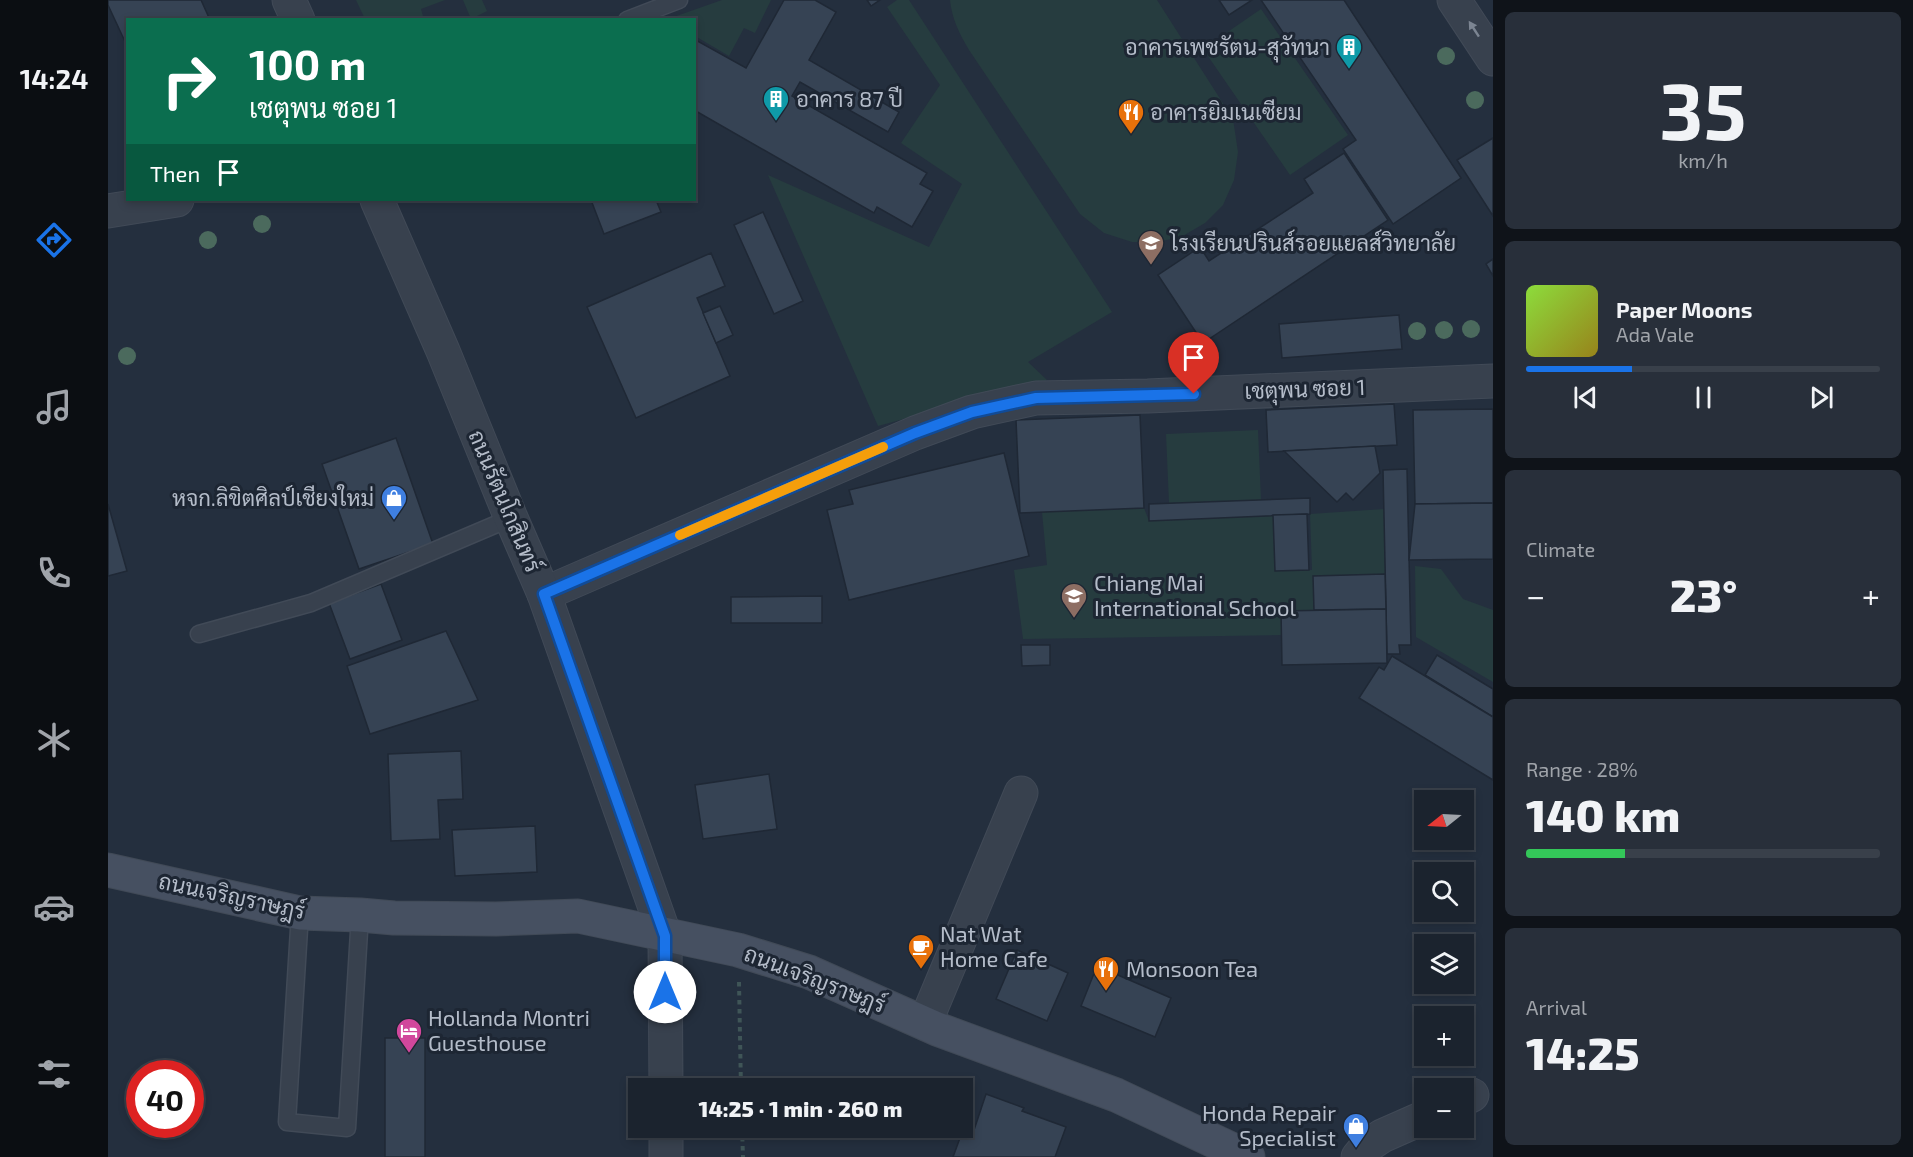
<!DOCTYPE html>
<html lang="en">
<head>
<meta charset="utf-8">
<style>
	:root { --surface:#1b232e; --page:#282f3a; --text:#f1f3f6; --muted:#a0a4aa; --line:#39404a; --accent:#1a73e8 }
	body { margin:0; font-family:"Exo 2",Sarabun,sans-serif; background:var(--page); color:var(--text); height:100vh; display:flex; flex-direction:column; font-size:22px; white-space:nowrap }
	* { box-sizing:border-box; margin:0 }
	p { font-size:20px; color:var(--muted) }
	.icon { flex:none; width:33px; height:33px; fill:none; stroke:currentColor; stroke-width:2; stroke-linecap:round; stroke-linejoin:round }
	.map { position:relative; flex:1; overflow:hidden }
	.sheet { display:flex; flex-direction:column; gap:12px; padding:12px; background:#0f1319; width:420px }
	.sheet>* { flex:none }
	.banner { position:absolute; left:18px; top:18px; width:570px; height:183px; border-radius:0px; box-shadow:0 3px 9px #0003,0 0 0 2px var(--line); background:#0b6e4f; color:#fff; overflow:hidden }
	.needle { width:39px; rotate:252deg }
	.controls { position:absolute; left:1306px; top:790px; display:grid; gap:12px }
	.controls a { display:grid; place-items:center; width:60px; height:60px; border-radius:0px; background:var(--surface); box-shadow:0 3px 9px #0003,0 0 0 2px var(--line); font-size:30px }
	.speed { position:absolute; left:18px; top:1060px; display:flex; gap:12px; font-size:30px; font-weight:700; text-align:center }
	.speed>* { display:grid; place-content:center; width:78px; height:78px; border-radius:50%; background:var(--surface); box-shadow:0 3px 9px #0003,0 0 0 2px var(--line); line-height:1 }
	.speed .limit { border:9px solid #d22; background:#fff; color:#111 }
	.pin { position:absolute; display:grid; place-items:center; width:51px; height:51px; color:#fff; margin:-62px -26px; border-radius:50% 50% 50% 0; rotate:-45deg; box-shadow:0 0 6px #0007 }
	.pin .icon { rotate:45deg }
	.me { position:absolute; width:66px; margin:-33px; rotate:0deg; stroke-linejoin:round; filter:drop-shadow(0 0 4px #0008) }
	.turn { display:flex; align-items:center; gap:21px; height:126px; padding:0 24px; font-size:27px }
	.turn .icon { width:78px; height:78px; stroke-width:2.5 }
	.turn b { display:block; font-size:42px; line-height:51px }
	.then { display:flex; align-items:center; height:57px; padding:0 24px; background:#0003; gap:12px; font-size:22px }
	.big { font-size:45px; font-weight:800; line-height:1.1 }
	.sheet .card { flex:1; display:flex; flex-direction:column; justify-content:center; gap:9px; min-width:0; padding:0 21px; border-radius:9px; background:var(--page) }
	.sheet .dial { align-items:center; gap:0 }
	.dial b { font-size:78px; line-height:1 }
	.song { display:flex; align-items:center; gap:18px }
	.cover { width:72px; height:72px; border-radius:9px; background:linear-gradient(135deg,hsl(90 70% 55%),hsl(50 70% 35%)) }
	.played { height:6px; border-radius:3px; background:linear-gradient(90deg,var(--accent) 30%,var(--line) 30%) }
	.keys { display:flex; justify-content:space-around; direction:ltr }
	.heat { display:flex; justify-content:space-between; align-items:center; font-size:33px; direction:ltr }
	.charge { height:9px; border-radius:4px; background:linear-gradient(90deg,#34c759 28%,var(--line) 0) }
	.trip { position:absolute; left:520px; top:1078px; width:345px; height:60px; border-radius:0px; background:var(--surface); box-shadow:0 3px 9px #0003,0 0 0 2px var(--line); font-weight:800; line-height:60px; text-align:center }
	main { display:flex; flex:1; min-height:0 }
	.menu { display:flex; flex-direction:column; width:108px; justify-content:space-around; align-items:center; background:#0b0e12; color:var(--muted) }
	.menu .icon { width:42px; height:42px }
	.menu .current { color:var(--accent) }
	.menu b { font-size:27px; color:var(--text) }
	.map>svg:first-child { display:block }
	.green { fill:#263c3f }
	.building { fill:#364354; stroke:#1f2835; stroke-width:1.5 }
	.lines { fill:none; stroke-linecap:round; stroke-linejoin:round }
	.service-casing { stroke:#414a57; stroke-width:19 }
	.minor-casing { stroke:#414a57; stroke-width:35 }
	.tertiary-casing { stroke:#414a57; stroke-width:35 }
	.secondary-casing { stroke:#414a57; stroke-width:35 }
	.path { stroke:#3f5557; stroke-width:4; stroke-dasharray:4.5 4.5; stroke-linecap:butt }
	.service { stroke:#38414e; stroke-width:16 }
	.minor { stroke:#38414e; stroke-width:33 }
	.tertiary { stroke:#38414e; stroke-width:33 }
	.secondary { stroke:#465061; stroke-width:33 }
	.tree { fill:#4b6a5d }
	.oneway { fill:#7c8592 }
	.route-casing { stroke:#114b97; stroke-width:15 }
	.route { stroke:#1a73e8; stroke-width:10 }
	.slow { stroke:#f59e0b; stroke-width:10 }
	.labels { text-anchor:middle; stroke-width:6; stroke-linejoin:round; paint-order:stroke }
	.poi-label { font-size:22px; fill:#b4bcc9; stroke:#1d2633; text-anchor:start }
	.street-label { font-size:22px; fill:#b4bcc9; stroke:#1d2633 }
</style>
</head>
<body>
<main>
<nav class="menu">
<b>14:24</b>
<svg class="icon current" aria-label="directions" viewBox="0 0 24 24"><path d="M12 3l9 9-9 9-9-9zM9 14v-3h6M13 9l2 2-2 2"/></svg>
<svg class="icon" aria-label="music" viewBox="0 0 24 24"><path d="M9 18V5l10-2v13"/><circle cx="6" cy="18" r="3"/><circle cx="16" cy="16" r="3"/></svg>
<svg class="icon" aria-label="phone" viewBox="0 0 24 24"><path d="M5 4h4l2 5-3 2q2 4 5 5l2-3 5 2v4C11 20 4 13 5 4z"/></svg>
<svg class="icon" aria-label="climate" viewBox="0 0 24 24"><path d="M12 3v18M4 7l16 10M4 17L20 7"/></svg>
<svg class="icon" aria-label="car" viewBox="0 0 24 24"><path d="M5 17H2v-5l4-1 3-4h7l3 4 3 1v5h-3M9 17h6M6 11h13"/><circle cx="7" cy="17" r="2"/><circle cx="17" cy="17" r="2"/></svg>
<svg class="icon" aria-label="filters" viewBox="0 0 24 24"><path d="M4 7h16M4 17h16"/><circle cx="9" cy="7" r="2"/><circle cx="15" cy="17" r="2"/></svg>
</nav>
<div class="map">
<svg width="1385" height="1157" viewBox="0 0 1385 1157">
	<rect width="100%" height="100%" fill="#242f3e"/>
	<g class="green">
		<path d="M248 0H337L313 9 316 20 257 19Z"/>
		<path d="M355 0H374L379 11 363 19Z"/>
		<path d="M614 0H663L647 33 636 28 621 56 587 36 586 20 560 19Z"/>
		<path d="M789 0H801L1004 312 920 362 939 380 770 426 660 175 821 247 854 184 793 143 832 85 779 7Z"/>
		<path d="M842 0H1049L1125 119 1130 152 1126 180 1115 205 1097 223 1073 237 1049 242H1024L996 233 972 214 861 50C851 33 844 19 842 0Z"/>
		<path d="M1153 9 1240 135 1182 175 1095 49Z"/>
		<path d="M1150 430 1153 500 1061 503 1058 434Z"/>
		<path d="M1036 508 1041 521 1165 515 1168 571 1204 570 1202 514 1276 509 1277 574 1205 576 1206 610 1173 611V635L915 639 906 570 939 565 934 512Z"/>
		<path d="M1307 566 1333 569 1355 599 1385 610V682L1308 637Z"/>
	</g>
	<g class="building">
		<path d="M0 0H93L102 20H20V48L0 5Z"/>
		<path d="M676 0H707L728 12 701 60 791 112 780 132 692 82 684 96 819 173 812 184 825 191 804 227 769 207 766 213 586 110V39L638 68Z"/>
		<path d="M759 0H772L763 6Z"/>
		<path d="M1111 0H1144L1121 15Z"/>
		<path d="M1153 0H1236L1353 178 1285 224 1235 149 1248 140Z"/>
		<path d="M1385 138V216L1349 160Z"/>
		<path d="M1236 153 1280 220 1095 343 1050 275 1092 247 1101 261 1205 193 1196 179Z"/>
		<path d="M483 200H548L553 212 496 234Z"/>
		<path d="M655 212 695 301 666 314 626 225Z"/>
		<path d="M603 253 617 286 589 298 622 376 528 418 479 307Z"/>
		<path d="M1385 259V276L1378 264Z"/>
		<path d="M612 306 625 335 608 343 595 313Z"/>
		<path d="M1291 315 1294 349 1174 358 1171 324Z"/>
		<path d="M1286 404 1289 445 1160 452 1158 410Z"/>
		<path d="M1385 409V503L1307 504 1305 410Z"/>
		<path d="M1032 415 1036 508 912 513 908 420Z"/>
		<path d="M288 438 325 544 251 569 214 464Z"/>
		<path d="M1267 446 1272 473 1245 500 1238 493 1229 502 1176 451Z"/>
		<path d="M896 453 921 556 741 600 719 510 745 504 741 490Z"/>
		<path d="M1299 469 1303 645H1291L1292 654H1279L1275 470Z"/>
		<path d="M1202 498V514L1041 521V504Z"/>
		<path d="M1385 503V559L1301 560 1307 504Z"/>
		<path d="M0 504 19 571 0 576Z"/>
		<path d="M1199 514 1201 570 1167 571 1165 515Z"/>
		<path d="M1277 574 1278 609 1206 610 1205 576Z"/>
		<path d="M273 584 294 640 242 659 221 603Z"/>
		<path d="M714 596V623H623V597Z"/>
		<path d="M1278 609 1279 663 1174 665 1173 611Z"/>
		<path d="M338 631 370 700 262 734 239 666Z"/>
		<path d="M913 645H942V665L914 666Z"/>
		<path d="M1329 655 1385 689V717L1317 675Z"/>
		<path d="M1284 656 1385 717V780L1251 698 1271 667 1276 670Z"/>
		<path d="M353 751 355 799 330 800 332 839 283 841 280 754Z"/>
		<path d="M661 774 669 829 595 839 587 785Z"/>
		<path d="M427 826 429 872 347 876 344 830Z"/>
		<path d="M909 950 960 973 939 1021 888 999Z"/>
		<path d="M989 966 1063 998 1047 1037 973 1006Z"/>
		<rect x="277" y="1038" width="40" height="119"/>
		<path d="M878 1094 916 1108 914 1111 958 1127 947 1157H845L856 1127 866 1130Z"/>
	</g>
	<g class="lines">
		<g class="service-casing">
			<g id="service">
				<path d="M519 20 571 0"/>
				<path d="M91 634 203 603 403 518"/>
				<path d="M192 913 179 1122 239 1128 252 915"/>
			</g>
		</g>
		<g class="minor-casing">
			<g id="minor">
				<path d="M1346 0 1385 59"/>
				<path d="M0 211 69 200"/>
				<path d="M436 594 807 433 864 412 928 398 1040 396 1385 381"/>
				<path d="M817 1023 913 793"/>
				<path d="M1356 1099 1364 1095"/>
				<path d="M1250 1157 1259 1146 1274 1136 1317 1117"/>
			</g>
		</g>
		<g class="tertiary-casing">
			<g id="tertiary">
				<path d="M181 0 190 20"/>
				<path d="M269 200 335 351 403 518 436 594 557 936 558 1089"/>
				<path d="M558 1128V1157"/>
			</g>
		</g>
		<g class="secondary-casing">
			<path id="secondary" d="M0 870 192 913 252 915 286 918 388 919 470 916 630 950 701 972 829 1029 1008 1095 1140 1157"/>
		</g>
		<g class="path">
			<path d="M631 982 633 1089"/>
			<path d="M634 1128 635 1157"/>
		</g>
		<use href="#service" class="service"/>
		<use href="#minor" class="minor"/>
		<use href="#tertiary" class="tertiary"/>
		<use href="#secondary" class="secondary"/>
	</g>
	<g class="tree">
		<circle cx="1338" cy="56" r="9"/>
		<circle cx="1367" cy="100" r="9"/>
		<circle cx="154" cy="224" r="9"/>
		<circle cx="100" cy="240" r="9"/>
		<circle cx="1363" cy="329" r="9"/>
		<circle cx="1336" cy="330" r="9"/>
		<circle cx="1309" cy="331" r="9"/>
		<circle cx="19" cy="356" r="9"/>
	</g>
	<defs><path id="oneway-solid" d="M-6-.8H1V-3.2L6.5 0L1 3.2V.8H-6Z" transform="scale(1.5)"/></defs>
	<use class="oneway" href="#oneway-solid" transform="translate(1366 29) rotate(-123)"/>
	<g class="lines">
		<g class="route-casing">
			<path id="route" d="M557 992V936L436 594 807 433 864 412 928 398 1086 394"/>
		</g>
		<use href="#route" class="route"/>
		<path class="slow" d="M572 535 775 447"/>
	</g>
	<defs>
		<g id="building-pin" transform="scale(1.35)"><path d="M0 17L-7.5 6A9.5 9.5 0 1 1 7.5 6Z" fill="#0f9aa8" stroke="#1d2633"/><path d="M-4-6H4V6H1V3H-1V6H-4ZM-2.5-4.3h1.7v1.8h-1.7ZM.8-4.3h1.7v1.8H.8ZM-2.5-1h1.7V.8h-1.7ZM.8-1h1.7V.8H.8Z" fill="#fff"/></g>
		<g id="restaurant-pin" transform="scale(1.35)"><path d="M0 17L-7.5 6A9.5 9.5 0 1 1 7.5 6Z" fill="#e8710a" stroke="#1d2633"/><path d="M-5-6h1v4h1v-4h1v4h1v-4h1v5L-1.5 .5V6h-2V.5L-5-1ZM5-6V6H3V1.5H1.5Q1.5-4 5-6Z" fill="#fff"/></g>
		<g id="school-pin" transform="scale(1.35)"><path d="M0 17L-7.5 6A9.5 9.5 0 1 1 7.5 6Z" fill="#8d6e63" stroke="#1d2633"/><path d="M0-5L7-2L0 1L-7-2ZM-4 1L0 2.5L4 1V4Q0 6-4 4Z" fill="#fff"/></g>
		<g id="shop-pin" transform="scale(1.35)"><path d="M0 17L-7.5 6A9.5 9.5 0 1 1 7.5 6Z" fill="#3f7fe0" stroke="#1d2633"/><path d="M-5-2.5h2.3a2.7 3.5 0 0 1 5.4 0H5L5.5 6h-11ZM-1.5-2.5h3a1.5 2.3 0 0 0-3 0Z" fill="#fff"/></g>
		<g id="cafe-pin" transform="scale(1.35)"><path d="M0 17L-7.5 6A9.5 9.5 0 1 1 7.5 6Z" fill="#e8710a" stroke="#1d2633"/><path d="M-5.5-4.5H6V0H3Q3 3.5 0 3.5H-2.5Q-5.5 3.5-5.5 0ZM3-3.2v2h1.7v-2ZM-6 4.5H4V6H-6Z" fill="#fff"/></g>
		<g id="hotel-pin" transform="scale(1.35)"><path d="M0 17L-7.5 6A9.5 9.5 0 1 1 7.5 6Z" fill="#d1479c" stroke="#1d2633"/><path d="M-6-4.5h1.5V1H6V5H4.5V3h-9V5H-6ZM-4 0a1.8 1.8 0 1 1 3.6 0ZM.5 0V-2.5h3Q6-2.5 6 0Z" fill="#fff"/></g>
	</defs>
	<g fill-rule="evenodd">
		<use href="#building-pin" x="1241" y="47"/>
		<use href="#building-pin" x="668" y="99"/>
		<use href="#restaurant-pin" x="1023" y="112"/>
		<use href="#school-pin" x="1043" y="243"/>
		<use href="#shop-pin" x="286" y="498"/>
		<use href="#school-pin" x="966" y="596"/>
		<use href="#cafe-pin" x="813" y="947"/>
		<use href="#restaurant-pin" x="998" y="969"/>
		<use href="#hotel-pin" x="301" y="1031"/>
		<use href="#shop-pin" x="1248" y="1126"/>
	</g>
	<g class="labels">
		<g class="poi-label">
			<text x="1222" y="55" text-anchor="end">อาคารเพชรัตน-สุวัทนา</text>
			<text x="688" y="107">อาคาร 87 ปี</text>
			<text x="1042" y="120">อาคารยิมเนเซียม</text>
			<text x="1062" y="251">โรงเรียนปรินส์รอยแยลส์วิทยาลัย</text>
			<text x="266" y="506" text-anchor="end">หจก.ลิขิตศิลป์เชียงใหม่</text>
			<text x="986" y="591">Chiang Mai<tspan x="986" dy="25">International School</tspan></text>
			<text x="832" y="942">Nat Wat<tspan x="832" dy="25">Home Cafe</tspan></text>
			<text x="1018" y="977">Monsoon Tea</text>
			<text x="320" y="1026">Hollanda Montri<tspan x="320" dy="25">Guesthouse</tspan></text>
			<text x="1228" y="1121" text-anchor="end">Honda Repair<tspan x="1228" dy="25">Specialist</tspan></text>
		</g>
		<g class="street-label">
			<text transform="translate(1197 389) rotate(-2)" y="8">เชตุพน ซอย 1</text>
			<text transform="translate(397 501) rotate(67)" y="8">ถนนรัตนโกสินทร์</text>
			<text transform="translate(124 896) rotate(12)" y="8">ถนนเจริญราษฎร์</text>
			<text transform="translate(707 979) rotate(21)" y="8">ถนนเจริญราษฎร์</text>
		</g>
	</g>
</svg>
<div class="controls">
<a><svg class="needle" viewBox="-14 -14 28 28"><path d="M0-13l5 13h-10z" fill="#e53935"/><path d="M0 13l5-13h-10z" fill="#a0a4aa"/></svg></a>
<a><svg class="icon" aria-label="search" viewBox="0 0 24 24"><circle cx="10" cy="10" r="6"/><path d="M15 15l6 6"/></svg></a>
<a><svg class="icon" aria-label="layers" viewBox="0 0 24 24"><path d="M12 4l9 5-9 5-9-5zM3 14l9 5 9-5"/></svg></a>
<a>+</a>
<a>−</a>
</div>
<div class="speed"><div class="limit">40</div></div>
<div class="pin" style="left:1086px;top:394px;background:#d93025"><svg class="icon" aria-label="arrive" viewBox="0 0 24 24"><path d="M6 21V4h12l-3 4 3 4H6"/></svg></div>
<svg class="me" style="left:557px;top:992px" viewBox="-20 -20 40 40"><circle r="19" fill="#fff"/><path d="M0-13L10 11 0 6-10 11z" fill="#1a73e8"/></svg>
<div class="trip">14:25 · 1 min · 260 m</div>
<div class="banner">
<div class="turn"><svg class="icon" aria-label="right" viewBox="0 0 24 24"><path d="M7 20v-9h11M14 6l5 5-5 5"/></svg><div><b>100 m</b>เชตุพน ซอย 1</div></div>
<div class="then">Then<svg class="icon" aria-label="arrive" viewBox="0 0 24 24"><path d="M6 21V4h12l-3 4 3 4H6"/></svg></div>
</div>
</div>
<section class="sheet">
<div class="card dial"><b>35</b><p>km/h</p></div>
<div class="card">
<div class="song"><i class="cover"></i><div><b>Paper Moons</b><p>Ada Vale</p></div></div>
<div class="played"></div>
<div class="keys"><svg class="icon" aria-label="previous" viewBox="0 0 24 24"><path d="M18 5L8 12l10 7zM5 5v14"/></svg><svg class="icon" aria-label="pause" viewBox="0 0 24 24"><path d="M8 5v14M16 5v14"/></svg><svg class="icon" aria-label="next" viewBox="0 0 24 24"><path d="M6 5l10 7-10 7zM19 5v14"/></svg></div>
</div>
<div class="card"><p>Climate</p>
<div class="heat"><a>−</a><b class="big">23°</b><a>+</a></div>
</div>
<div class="card"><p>Range · 28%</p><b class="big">140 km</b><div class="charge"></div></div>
<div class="card"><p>Arrival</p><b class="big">14:25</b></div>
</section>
</main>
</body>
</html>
